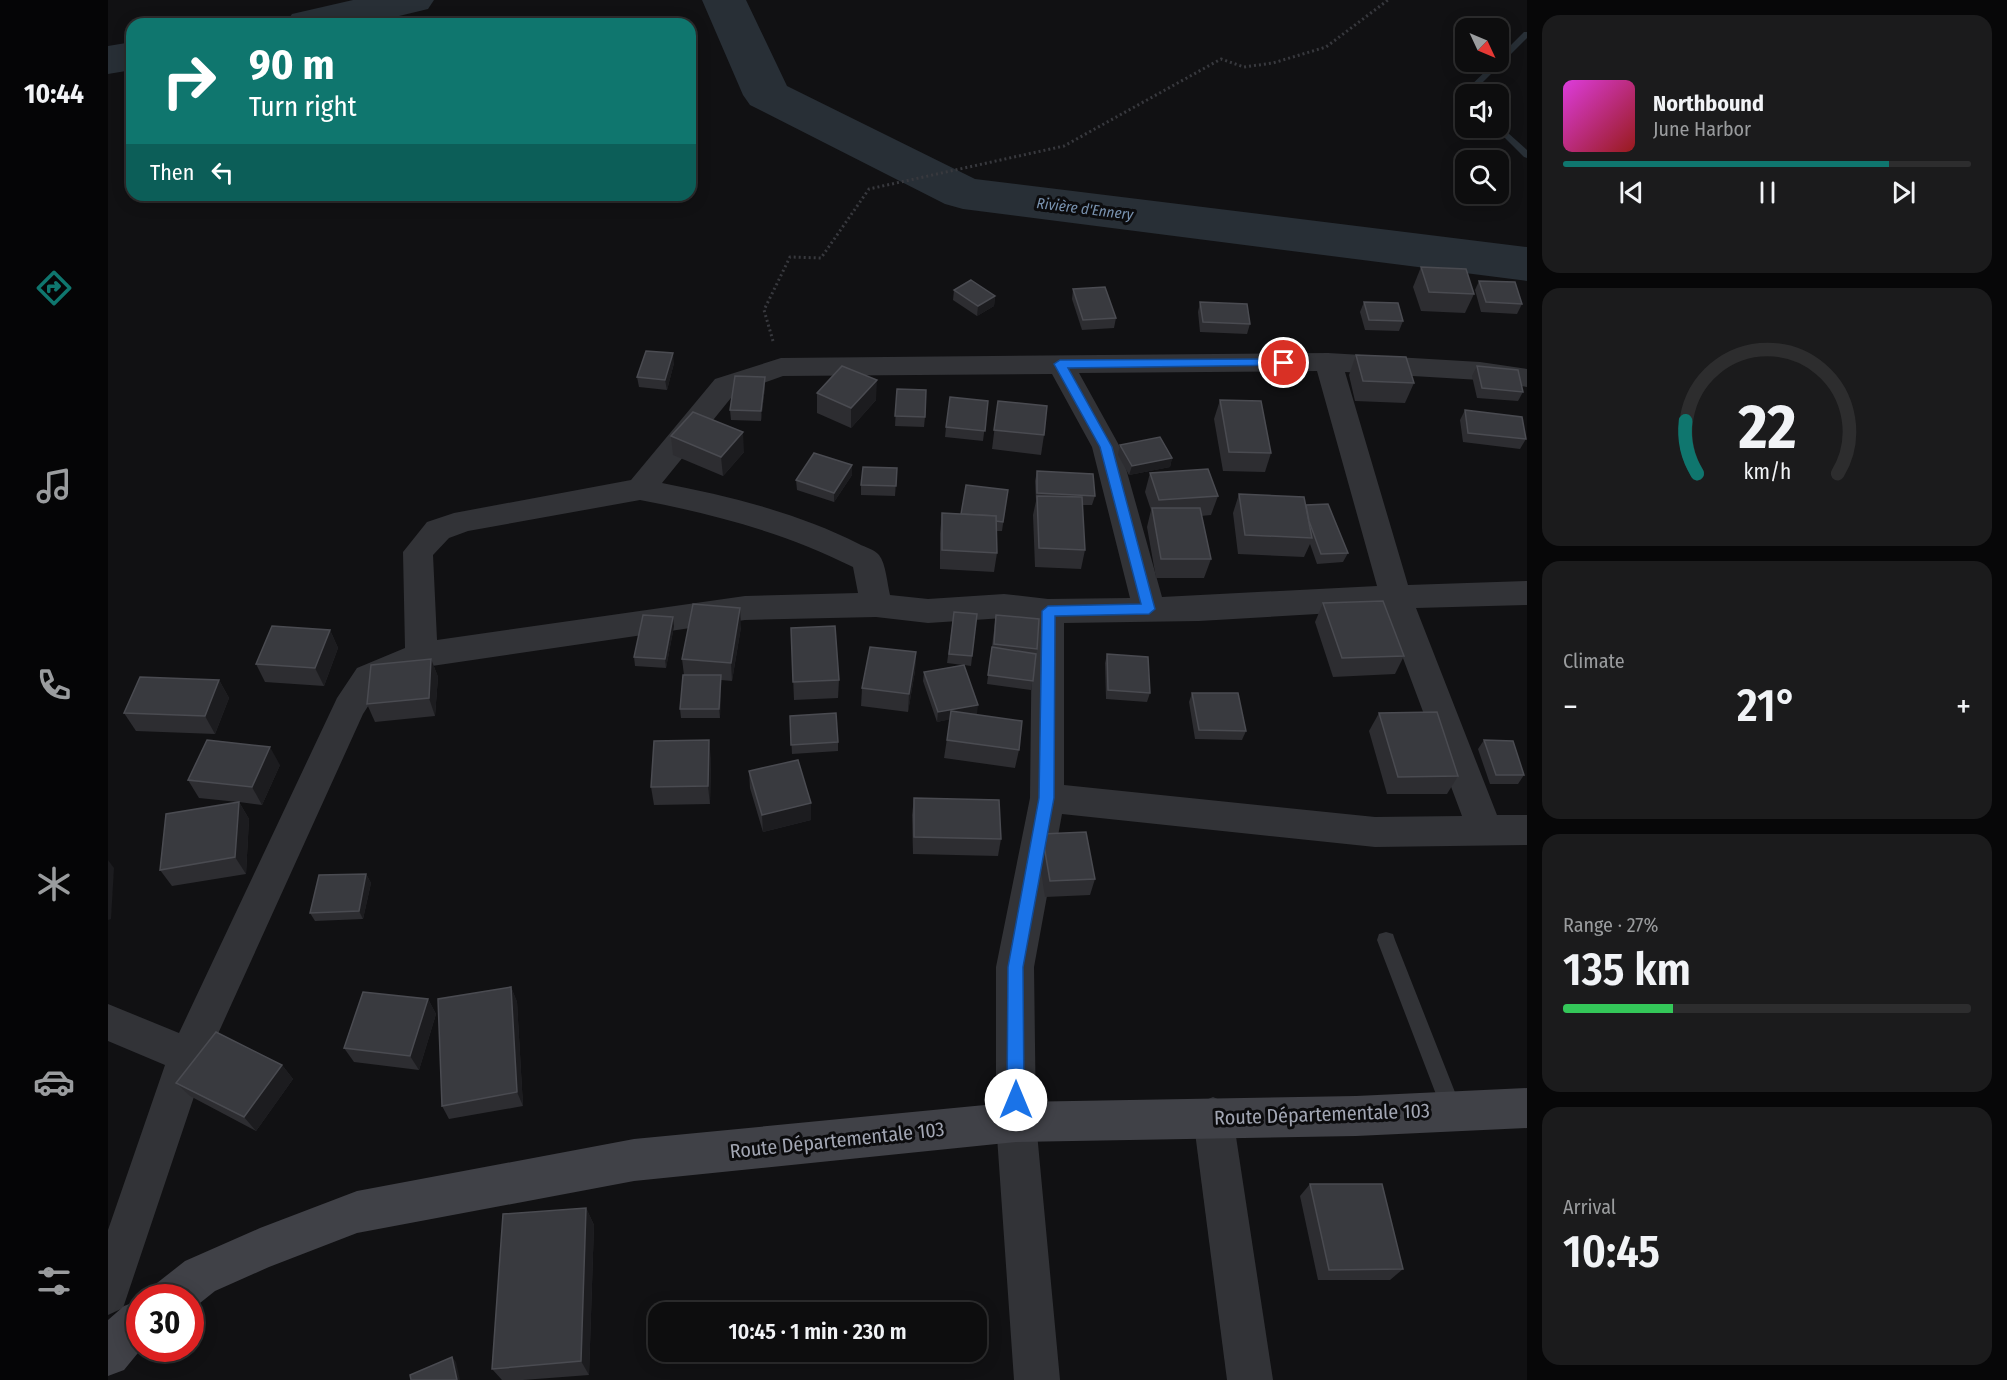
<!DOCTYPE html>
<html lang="en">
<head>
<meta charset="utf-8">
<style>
	:root { --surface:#0d0d0e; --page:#1b1b1c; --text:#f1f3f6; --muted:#9a9c9e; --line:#2d2d2e; --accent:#0f766e }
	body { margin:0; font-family:"Fira Sans Condensed",sans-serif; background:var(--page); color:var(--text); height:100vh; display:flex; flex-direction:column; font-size:22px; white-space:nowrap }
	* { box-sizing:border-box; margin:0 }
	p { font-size:20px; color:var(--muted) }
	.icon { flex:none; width:33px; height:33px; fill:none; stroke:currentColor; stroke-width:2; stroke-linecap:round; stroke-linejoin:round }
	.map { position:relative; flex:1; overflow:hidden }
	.sheet { display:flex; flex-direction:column; gap:15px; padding:15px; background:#070708; width:480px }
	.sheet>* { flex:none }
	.hud { position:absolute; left:18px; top:18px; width:570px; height:183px; border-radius:18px; box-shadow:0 3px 15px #0003,0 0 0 2px var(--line); background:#0f766e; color:#fff; overflow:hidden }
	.needle { width:39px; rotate:134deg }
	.buttons { position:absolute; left:1347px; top:18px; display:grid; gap:12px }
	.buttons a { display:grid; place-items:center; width:54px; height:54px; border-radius:12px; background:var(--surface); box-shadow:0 3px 15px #0003,0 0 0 2px var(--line); font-size:30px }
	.speed { position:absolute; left:18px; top:1284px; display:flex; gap:12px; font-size:30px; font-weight:700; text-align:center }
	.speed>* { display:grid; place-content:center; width:78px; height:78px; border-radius:50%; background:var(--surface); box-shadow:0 3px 15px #0003,0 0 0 2px var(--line); line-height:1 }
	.speed .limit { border:9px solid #d22; background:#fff; color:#111 }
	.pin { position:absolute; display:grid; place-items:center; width:51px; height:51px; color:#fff; margin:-26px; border:3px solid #fff; border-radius:50%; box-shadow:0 2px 6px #0007 }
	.me { position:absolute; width:66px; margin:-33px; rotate:0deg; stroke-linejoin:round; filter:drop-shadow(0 0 4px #0008) }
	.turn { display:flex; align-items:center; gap:21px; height:126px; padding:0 24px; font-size:27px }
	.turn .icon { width:78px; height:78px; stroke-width:2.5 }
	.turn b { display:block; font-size:42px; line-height:51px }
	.then { display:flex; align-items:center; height:57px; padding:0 24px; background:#0003; gap:12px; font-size:22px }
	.big { font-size:45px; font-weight:600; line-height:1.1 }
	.sheet .card { flex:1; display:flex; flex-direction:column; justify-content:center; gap:9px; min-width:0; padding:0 21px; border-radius:18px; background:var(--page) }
	.sheet .dial { align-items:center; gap:0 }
	.dial svg { height:156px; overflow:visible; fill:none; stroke:var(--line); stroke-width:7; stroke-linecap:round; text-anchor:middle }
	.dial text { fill:var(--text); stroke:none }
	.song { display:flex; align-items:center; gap:18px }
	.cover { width:72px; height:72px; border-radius:9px; background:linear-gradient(135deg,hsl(300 70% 55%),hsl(0 70% 35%)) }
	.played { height:6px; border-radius:3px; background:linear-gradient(90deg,var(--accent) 80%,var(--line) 80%) }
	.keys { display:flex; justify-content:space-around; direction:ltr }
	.heat { display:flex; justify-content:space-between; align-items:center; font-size:33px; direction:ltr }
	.charge { height:9px; border-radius:4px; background:linear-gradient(90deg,#34c759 27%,var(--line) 0) }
	.trip { position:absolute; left:540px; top:1302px; width:339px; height:60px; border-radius:18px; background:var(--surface); box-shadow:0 3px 15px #0003,0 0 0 2px var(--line); font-weight:600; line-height:60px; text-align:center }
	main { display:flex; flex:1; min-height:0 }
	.menu { display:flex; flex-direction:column; width:108px; justify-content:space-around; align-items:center; background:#050506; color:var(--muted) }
	.menu .icon { width:42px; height:42px }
	.menu .current { color:var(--accent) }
	.menu b { font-size:27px; color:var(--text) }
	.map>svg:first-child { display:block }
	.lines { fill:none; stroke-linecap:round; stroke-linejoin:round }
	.stream { fill:#282f36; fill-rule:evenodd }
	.river { fill:#282f36; fill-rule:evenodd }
	.path { stroke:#38393e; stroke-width:3; stroke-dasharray:2 3; stroke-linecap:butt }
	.lane { fill:#323337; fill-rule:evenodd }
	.street { fill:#323337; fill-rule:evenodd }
	.secondary { fill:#404147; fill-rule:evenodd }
	.wall { fill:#2d2d31 }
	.shaded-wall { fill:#1c1c1f }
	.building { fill:#393a3f; stroke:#4a4b51; stroke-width:1.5 }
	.route { fill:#1a73e8; stroke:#114b97; stroke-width:1.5 }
	.labels { text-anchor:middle; stroke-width:6; stroke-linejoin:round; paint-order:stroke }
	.far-water-label { font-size:15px; font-style:italic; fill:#7992af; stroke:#0c0c0e }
	.near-street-label { font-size:20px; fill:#a2a6b3; stroke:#0c0c0e }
</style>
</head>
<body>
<main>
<nav class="menu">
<b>10:44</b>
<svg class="icon current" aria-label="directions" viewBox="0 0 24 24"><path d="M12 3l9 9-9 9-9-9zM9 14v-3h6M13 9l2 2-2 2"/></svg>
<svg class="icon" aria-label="music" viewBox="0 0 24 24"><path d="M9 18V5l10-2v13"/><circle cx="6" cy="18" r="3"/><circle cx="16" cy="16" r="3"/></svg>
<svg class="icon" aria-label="phone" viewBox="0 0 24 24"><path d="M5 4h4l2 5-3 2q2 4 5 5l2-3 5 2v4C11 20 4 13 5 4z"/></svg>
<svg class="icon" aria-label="climate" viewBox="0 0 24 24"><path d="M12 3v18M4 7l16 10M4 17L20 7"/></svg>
<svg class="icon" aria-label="car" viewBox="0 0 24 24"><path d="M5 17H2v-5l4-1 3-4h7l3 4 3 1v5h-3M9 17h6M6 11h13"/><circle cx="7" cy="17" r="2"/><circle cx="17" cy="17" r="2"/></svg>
<svg class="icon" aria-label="filters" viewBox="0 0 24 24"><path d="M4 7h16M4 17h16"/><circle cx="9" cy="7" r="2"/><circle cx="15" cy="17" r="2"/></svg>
</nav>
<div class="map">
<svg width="1419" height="1380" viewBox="0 0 1419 1380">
	<rect width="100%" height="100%" fill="#111113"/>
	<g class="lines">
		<g class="stream">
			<path d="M1416 32H1419V38L1363 94 1356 96V92L1387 62H1390V58Z"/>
			<path d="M1390 124 1419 150V158L1416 157 1387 128H1390Z"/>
		</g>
		<g class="river">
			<path d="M245 0H326L320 9 258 24H177L184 14Z"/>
			<path d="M594 0H638L679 86 867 179 1419 247V281L855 209 837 204 642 105 635 95Z"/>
			<path d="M24 42V70L0 74V46Z"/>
		</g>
		<path class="path" d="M665 341 656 310 682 257 713 258 761 189 956 146 1113 59 1136 67 1165 63 1218 47 1280 0"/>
		<path class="lane" d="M1278 932 1285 934 1287 940 1354 1110 1351 1117 1344 1120 1337 1117 1334 1110 1269 940 1271 934Z"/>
		<g class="street">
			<path d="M1220 353 1372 362 1419 369V387L1372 380 1237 372 1300 585 1419 581V605L1308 608 1389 815H1419V845L1267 847 954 814 926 967 928 1122 952 1380H906L888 1122V967L922 798 924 621 896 618 820 623 768 617 637 620 317 667 273 686 255 714 99 1058 15 1308 0 1315V1230L57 1065 0 1041V1004L71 1033 229 698 249 668 297 648 295 552 319 522 346 513 523 480 607 379 673 358ZM1209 371 1269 586 1054 597 1012 447 971 373ZM944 374 984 447 1022 598 940 599 896 594 820 599 782 595C779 583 778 564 771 555 767 550 757 547 751 544 690 513 621 496 554 483L627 393 675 376ZM532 500C606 514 677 533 745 567L750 593 637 596 329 640 325 555 341 538 360 531ZM1277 610 1354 816 1267 817 956 785V623L1091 621Z"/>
			<path d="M1105 1097 1119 1103 1125 1117 1165 1380H1119L1085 1117 1091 1103Z"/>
		</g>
		<g class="secondary">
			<path d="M1419 1088V1128L1248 1136 908 1142 526 1181 249 1233 161 1267 107 1291 82 1311V1298H42L49 1283 77 1261 152 1228 249 1191 526 1139 908 1102 1248 1096Z"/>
			<path d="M32 1300V1348H34L16 1370 0 1376V1320L16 1306Z"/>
		</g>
	</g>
	<g class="wall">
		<path d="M1313 267 1366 294 1357 313 1313 311 1305 287Z"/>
		<path d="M1371 281 1414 304 1409 314 1373 312 1367 290Z"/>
		<path d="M965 289 1008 318 1006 328 974 330 964 299Z"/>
		<path d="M846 290 887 296 886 306 869 316 845 300Z"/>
		<path d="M1092 302 1142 324 1139 334 1092 332 1090 312Z"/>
		<path d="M1256 302 1295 321 1291 331 1257 330 1252 312Z"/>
		<path d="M1248 355 1306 383 1297 403 1247 401 1241 375Z"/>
		<path d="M566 363 559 390 531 387 529 377Z"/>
		<path d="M1369 366 1415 392 1410 401 1369 398 1364 376Z"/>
		<path d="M657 387 653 421 623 420 622 410Z"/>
		<path d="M789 389 817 417 816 427 787 426Z"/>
		<path d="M709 393 768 400 743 428 709 413Z"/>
		<path d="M1112 400 1163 453 1157 472 1115 471 1106 419Z"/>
		<path d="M880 401 875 441 837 437 838 427Z"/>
		<path d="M890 401 936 435 933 455 884 449Z"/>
		<path d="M1357 410 1418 439 1412 449 1355 442 1352 420Z"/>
		<path d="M563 436 636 452 615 476 565 455Z"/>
		<path d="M1012 445 1064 458 1062 467 1021 475 1010 455Z"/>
		<path d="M744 465V475L726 502 689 490 688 480Z"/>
		<path d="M789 468 787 496 753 495V485Z"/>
		<path d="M929 471 987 496 984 505H974L977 550 973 569 927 567 925 515 928 501 927 481Z"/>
		<path d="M1042 473 1110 496 1103 515 1093 516 1103 559 1096 578H1048L1039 527 1043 510 1037 492Z"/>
		<path d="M900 490 894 531H888L889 553 886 572 832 569V533L834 513 853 514Z"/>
		<path d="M1131 494 1198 505 1240 553 1235 562 1209 564 1202 544 1196 557 1130 554 1125 513Z"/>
		<path d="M1215 603 1296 656 1287 674 1225 677 1207 622Z"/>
		<path d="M846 612 869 614 863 666 856 665 869 714 911 750 907 768 836 758 842 719 829 722 815 681 816 672 855 665 839 663Z"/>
		<path d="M888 615 929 649 923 690 879 684Z"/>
		<path d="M566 626 558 668 527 666 526 657Z"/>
		<path d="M633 627 624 681 613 680 612 718H573L572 709 576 675 574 659Z"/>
		<path d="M683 628 731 680 730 698 686 700Z"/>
		<path d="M222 630 230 648 216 686 157 682 148 664Z"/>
		<path d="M808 652 807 671 800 712 753 706 754 688Z"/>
		<path d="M999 654 1042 693 1039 702 998 699 997 663Z"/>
		<path d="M323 659 330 677 327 716 267 722 259 704Z"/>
		<path d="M111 680 121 698 107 734 28 731 16 713Z"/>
		<path d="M1084 693 1138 731 1134 740 1087 739 1081 702Z"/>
		<path d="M1271 713 1350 776 1339 794H1279L1261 731Z"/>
		<path d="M682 716 730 742V751L684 754Z"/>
		<path d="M1376 740 1416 775 1410 784H1382L1370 749Z"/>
		<path d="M603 758 602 804 546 805 543 787Z"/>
		<path d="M172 765 154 805 131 802 141 819 138 874 64 886 52 870 130 802 91 798 80 780Z"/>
		<path d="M641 771 703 820 655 832 642 788Z"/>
		<path d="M806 798 893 839 890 856 805 854 804 815Z"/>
		<path d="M934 834 987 879 982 895 937 897 930 851Z"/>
		<path d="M258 874 263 883 255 919 207 921 202 913Z"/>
		<path d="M403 987 409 1002 415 1106 341 1119 334 1106Z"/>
		<path d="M320 999 328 1014 311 1070 246 1062 236 1048Z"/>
		<path d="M174 1065 185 1079 148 1131 82 1096 68 1083Z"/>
		<path d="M1202 1184 1295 1269 1282 1280H1210L1192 1196Z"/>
		<path d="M478 1208 486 1225 481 1375 415 1380H394L384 1369Z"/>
	</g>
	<g class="shaded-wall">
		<path d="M887 296 886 306 869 316 870 306Z"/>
		<path d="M565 353 566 363 559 390 557 380Z"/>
		<path d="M657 377V387L653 421V411Z"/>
		<path d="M769 380 768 400 743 428V408Z"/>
		<path d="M635 432 636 452 615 476 613 457Z"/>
		<path d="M1064 458 1062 467 1021 475 1024 466Z"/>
		<path d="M744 465V475L726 502V493Z"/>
		<path d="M632 608 633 627 624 681 623 663Z"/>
		<path d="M565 617 566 626 558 668 557 659Z"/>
		<path d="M222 630 230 648 216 686 207 668Z"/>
		<path d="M808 652 807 671 800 712 801 694Z"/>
		<path d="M323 659 330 677 327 716 321 698Z"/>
		<path d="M613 675V684L612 718 611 709Z"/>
		<path d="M111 680 121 698 107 734 97 716Z"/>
		<path d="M870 705 869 714 829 722 830 712Z"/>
		<path d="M601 740 603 758 602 804 600 786Z"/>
		<path d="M162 747 172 765 154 805 144 787Z"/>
		<path d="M131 802 141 819 138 874 127 857Z"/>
		<path d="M703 803V820L655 832 654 815Z"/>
		<path d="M0 860 6 868 3 919 0 920Z"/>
		<path d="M258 874 263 883 255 919 251 911Z"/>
		<path d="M403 987 409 1002 415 1106 409 1092Z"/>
		<path d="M320 999 328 1014 311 1070 302 1056Z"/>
		<path d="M174 1065 185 1079 148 1131 136 1117Z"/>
		<path d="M478 1208 486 1225 481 1375 473 1361Z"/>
		<path d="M344 1357 348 1362 352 1380H349Z"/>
	</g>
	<g class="building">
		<path d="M1313 267 1358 269 1366 294 1321 292Z"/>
		<path d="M863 280 887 296 870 306 846 290Z"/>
		<path d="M1371 281 1407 282 1414 304 1378 302Z"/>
		<path d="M997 287 1008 318 975 320 965 289Z"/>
		<path d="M1092 302 1139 304 1142 324 1095 322Z"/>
		<path d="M1256 302 1290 303 1295 321 1261 320Z"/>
		<path d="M538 351 565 353 557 380 529 377Z"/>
		<path d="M1248 355 1298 357 1306 383 1255 381Z"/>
		<path d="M734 366 769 380 743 408 709 393Z"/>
		<path d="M1369 366 1410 370 1415 392 1374 388Z"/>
		<path d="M627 376 657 377 653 411 622 410Z"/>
		<path d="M789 389 818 390 817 417 787 416Z"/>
		<path d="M842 397 880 401 877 431 838 427Z"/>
		<path d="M1112 400 1153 401 1163 453 1121 452Z"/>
		<path d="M890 401 939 406 936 435 886 430Z"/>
		<path d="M1357 410 1414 417 1418 439 1360 433Z"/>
		<path d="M585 412 635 432 613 457 563 436Z"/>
		<path d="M1052 437 1064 458 1024 466 1012 445Z"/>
		<path d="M706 453 744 465 726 493 688 480Z"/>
		<path d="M755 467 789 468 788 486 753 485Z"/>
		<path d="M1100 469 1110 496 1051 500 1042 473Z"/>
		<path d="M929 471 985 474 987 496 929 493Z"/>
		<path d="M858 485 900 490 895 522 888 521V516L853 514Z"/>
		<path d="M1131 494 1196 497 1204 538 1137 535Z"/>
		<path d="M929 496 974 497 977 550 931 548Z"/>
		<path d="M1220 504 1240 553 1213 554 1201 521 1198 505Z"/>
		<path d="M1044 508H1092L1103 559H1053Z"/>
		<path d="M834 513 888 516 889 553 834 550Z"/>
		<path d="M1275 601 1296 656 1234 658 1215 603Z"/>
		<path d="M585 604 632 608 623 663 574 659Z"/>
		<path d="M846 612 869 614 864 656 841 654Z"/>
		<path d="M535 615 565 617 557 659 526 657Z"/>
		<path d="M888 615 931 619 929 649 886 644Z"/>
		<path d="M164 626 222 630 207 668 148 664Z"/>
		<path d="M727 626 731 680 685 682 683 628Z"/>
		<path d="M762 647 808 652 801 694 754 688Z"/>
		<path d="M884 647 928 654 925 681 880 675Z"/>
		<path d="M999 654 1040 657 1042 693 1000 690Z"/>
		<path d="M323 659 321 698 259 704 263 665Z"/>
		<path d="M856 665 870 705 830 712 816 672Z"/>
		<path d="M575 675H613L611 709H572Z"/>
		<path d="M32 677 111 680 97 716 16 713Z"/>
		<path d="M1084 693H1130L1138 731 1091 730Z"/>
		<path d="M843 711 914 721 911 750 839 740Z"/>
		<path d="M1329 712 1350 776 1290 777 1271 713Z"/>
		<path d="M728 713 730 742 683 745 682 716Z"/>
		<path d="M99 740 162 747 144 787 80 780Z"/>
		<path d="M601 740 600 786 543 787 546 741Z"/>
		<path d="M1376 740 1405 741 1416 775H1388Z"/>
		<path d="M690 760 703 803 654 815 641 771Z"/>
		<path d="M806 798 891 800 893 839 806 837Z"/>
		<path d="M131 802 127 857 52 870 58 814Z"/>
		<path d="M978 832 987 879 942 881 934 834Z"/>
		<path d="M258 874 251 911 202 913 211 875Z"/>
		<path d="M403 987 409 1092 334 1106 330 999Z"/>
		<path d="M255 992 320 999 302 1056 236 1048Z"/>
		<path d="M108 1032 174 1065 136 1117 68 1083Z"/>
		<path d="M1202 1184H1274L1295 1269 1221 1270Z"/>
		<path d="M478 1208 473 1361 384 1369 395 1214Z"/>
		<path d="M344 1357 349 1380H303L302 1375Z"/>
	</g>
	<path class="route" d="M1176 359 1181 363 1180 365 960 368 1004 447 1047 609 1041 614 947 616 946 798 915 967 916 1100 914 1106 908 1108 902 1106 899 1100 900 967 931 798 934 611 940 606 1033 604 992 447 946 364 952 360Z"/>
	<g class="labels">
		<g class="far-water-label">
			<text transform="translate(977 209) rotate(7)" y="5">Rivière d'Ennery</text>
		</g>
		<g class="near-street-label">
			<text transform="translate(1214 1114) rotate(-2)" y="7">Route Départementale 103</text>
			<text transform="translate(729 1140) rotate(-6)" y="7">Route Départementale 103</text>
		</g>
	</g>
</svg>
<div class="buttons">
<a><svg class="needle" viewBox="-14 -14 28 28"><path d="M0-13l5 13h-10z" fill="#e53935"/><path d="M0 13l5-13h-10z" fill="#9a9c9e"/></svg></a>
<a><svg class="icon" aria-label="sound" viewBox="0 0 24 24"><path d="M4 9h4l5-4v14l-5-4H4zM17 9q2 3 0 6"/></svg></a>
<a><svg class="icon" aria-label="search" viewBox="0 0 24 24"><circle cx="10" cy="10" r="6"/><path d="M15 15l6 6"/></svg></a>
</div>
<div class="speed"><div class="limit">30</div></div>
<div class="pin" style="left:1176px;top:363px;background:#d93025"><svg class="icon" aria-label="arrive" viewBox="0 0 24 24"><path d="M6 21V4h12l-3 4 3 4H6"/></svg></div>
<svg class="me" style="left:908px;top:1100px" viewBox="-20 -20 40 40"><circle r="19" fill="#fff"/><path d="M0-13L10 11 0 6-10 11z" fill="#1a73e8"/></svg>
<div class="trip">10:45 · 1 min · 230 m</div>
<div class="hud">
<div class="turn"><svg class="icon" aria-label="right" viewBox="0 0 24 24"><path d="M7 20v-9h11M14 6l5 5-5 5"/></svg><div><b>90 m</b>Turn right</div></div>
<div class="then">Then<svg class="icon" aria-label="left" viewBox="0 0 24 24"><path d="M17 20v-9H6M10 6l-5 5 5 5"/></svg></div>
</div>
</div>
<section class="sheet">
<div class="card">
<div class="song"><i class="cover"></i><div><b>Northbound</b><p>June Harbor</p></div></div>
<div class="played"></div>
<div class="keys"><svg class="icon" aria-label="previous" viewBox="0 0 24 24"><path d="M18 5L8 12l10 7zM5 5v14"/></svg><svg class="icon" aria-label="pause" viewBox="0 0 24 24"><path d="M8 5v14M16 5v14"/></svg><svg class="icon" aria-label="next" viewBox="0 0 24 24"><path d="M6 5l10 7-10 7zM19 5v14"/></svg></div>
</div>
<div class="card dial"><svg viewBox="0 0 100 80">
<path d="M14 69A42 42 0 1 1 86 69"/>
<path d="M14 69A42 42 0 0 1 8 42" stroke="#0f766e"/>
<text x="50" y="56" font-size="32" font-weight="700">22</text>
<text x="50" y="72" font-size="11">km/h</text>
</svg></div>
<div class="card"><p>Climate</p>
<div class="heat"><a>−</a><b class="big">21°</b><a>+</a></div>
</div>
<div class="card"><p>Range · 27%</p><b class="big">135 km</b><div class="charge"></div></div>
<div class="card"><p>Arrival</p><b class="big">10:45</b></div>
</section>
</main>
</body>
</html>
